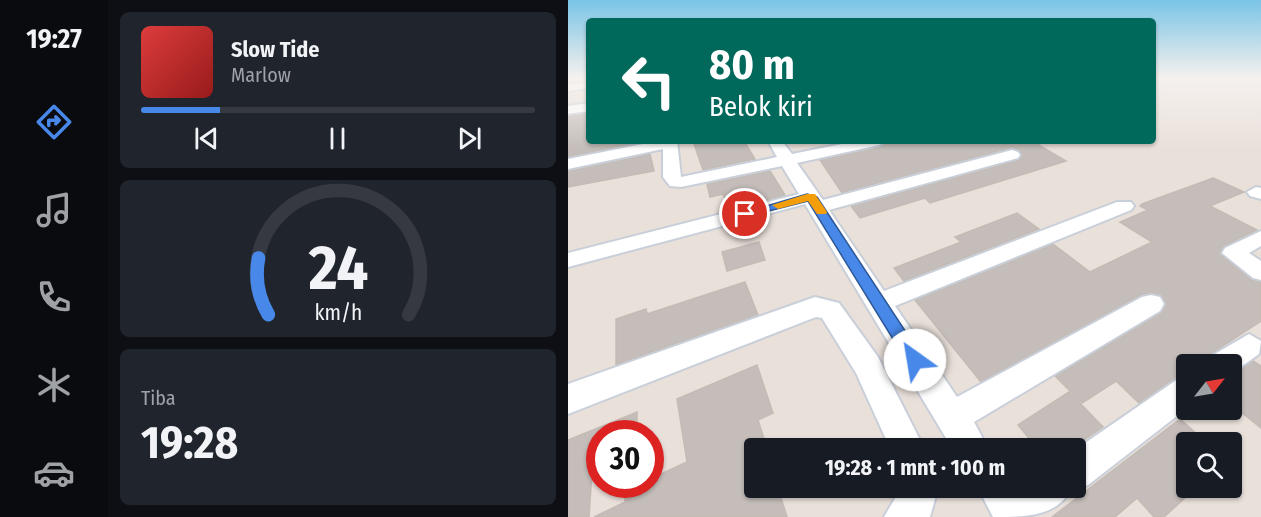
<!DOCTYPE html>
<html lang="id">
<head>
<meta charset="utf-8">
<style>
	:root { --surface:#171b24; --page:#20242c; --text:#f1f3f6; --muted:#9ea1a6; --line:#363941; --accent:#4788e9 }
	body { margin:0; font-family:"Fira Sans Condensed",sans-serif; background:var(--page); color:var(--text); height:100vh; display:flex; flex-direction:column; font-size:22px; white-space:nowrap }
	* { box-sizing:border-box; margin:0 }
	p { font-size:20px; color:var(--muted) }
	.icon { flex:none; width:33px; height:33px; fill:none; stroke:currentColor; stroke-width:2; stroke-linecap:round; stroke-linejoin:round }
	.map { position:relative; flex:1; overflow:hidden }
	.sheet { display:flex; flex-direction:column; gap:12px; padding:12px; background:#0d0f14; width:460px }
	.sheet>* { flex:none }
	.guide { position:absolute; left:18px; top:18px; width:570px; height:126px; border-radius:6px; box-shadow:0 2px 4px #0004; background:#00695c; color:#fff; overflow:hidden }
	.needle { width:39px; rotate:59deg }
	.buttons { position:absolute; left:608px; top:354px; display:grid; gap:12px }
	.buttons a { display:grid; place-items:center; width:66px; height:66px; border-radius:6px; background:var(--surface); box-shadow:0 2px 4px #0004; font-size:30px }
	.speed { position:absolute; left:18px; top:420px; display:flex; gap:12px; font-size:30px; font-weight:700; text-align:center }
	.speed>* { display:grid; place-content:center; width:78px; height:78px; border-radius:50%; background:var(--surface); box-shadow:0 2px 4px #0004; line-height:1 }
	.speed .limit { border:9px solid #d22; background:#fff; color:#111 }
	.pin { position:absolute; display:grid; place-items:center; width:51px; height:51px; color:#fff; margin:-26px; border:3px solid #fff; border-radius:50%; box-shadow:0 2px 6px #0007 }
	.me { position:absolute; width:66px; margin:-33px; rotate:328deg; stroke-linejoin:round; filter:drop-shadow(0 0 4px #0008) }
	.turn { display:flex; align-items:center; gap:21px; height:126px; padding:0 24px; font-size:27px }
	.turn .icon { width:78px; height:78px; stroke-width:2.5 }
	.turn b { display:block; font-size:42px; line-height:51px }
	.big { font-size:45px; font-weight:700; line-height:1.1 }
	.sheet .card { flex:1; display:flex; flex-direction:column; justify-content:center; gap:9px; min-width:0; padding:0 21px; border-radius:9px; background:var(--page) }
	.sheet .dial { align-items:center; gap:0 }
	.dial svg { height:156px; overflow:visible; fill:none; stroke:var(--line); stroke-width:7; stroke-linecap:round; text-anchor:middle }
	.dial text { fill:var(--text); stroke:none }
	.song { display:flex; align-items:center; gap:18px }
	.cover { width:72px; height:72px; border-radius:9px; background:linear-gradient(135deg,hsl(0 70% 55%),hsl(0 70% 35%)) }
	.played { height:6px; border-radius:3px; background:linear-gradient(90deg,var(--accent) 20%,var(--line) 20%) }
	.keys { display:flex; justify-content:space-around; direction:ltr }
	.trip { position:absolute; left:176px; top:438px; width:342px; height:60px; border-radius:6px; background:var(--surface); box-shadow:0 2px 4px #0004; font-weight:700; line-height:60px; text-align:center }
	main { display:flex; flex:1; min-height:0 }
	.menu { display:flex; flex-direction:column; width:108px; justify-content:space-around; align-items:center; background:#090b0e; color:var(--muted) }
	.menu .icon { width:42px; height:42px }
	.menu .on { color:var(--accent) }
	.menu b { font-size:27px; color:var(--text) }
	.map>svg:first-child { display:block }
	.building { fill:#c4bdba; stroke:#c4bbb4; stroke-width:1.5 }
	.lines { fill:none; stroke-linecap:round; stroke-linejoin:round }
	.street-casing { stroke:#c9cfd9; stroke-width:4 }
	.street { fill:#fff; fill-rule:evenodd }
	.route { fill:#4788e9; stroke:#2e5897; stroke-width:1.5 }
	.slow { fill:#f59e0b }
</style>
</head>
<body>
<main>
<nav class="menu">
<b>19:27</b>
<svg class="icon on" aria-label="directions" viewBox="0 0 24 24"><path d="M12 3l9 9-9 9-9-9zM9 14v-3h6M13 9l2 2-2 2"/></svg>
<svg class="icon" aria-label="music" viewBox="0 0 24 24"><path d="M9 18V5l10-2v13"/><circle cx="6" cy="18" r="3"/><circle cx="16" cy="16" r="3"/></svg>
<svg class="icon" aria-label="phone" viewBox="0 0 24 24"><path d="M5 4h4l2 5-3 2q2 4 5 5l2-3 5 2v4C11 20 4 13 5 4z"/></svg>
<svg class="icon" aria-label="climate" viewBox="0 0 24 24"><path d="M12 3v18M4 7l16 10M4 17L20 7"/></svg>
<svg class="icon" aria-label="car" viewBox="0 0 24 24"><path d="M5 17H2v-5l4-1 3-4h7l3 4 3 1v5h-3M9 17h6M6 11h13"/><circle cx="7" cy="17" r="2"/><circle cx="17" cy="17" r="2"/></svg>
</nav>
<section class="sheet">
<div class="card">
<div class="song"><i class="cover"></i><div><b>Slow Tide</b><p>Marlow</p></div></div>
<div class="played"></div>
<div class="keys"><svg class="icon" aria-label="previous" viewBox="0 0 24 24"><path d="M18 5L8 12l10 7zM5 5v14"/></svg><svg class="icon" aria-label="pause" viewBox="0 0 24 24"><path d="M8 5v14M16 5v14"/></svg><svg class="icon" aria-label="next" viewBox="0 0 24 24"><path d="M6 5l10 7-10 7zM19 5v14"/></svg></div>
</div>
<div class="card dial"><svg viewBox="0 0 100 80">
<path d="M14 69A42 42 0 1 1 86 69"/>
<path d="M14 69A42 42 0 0 1 9 40" stroke="#4788e9"/>
<text x="50" y="56" font-size="32" font-weight="700">24</text>
<text x="50" y="72" font-size="11">km/h</text>
</svg></div>
<div class="card"><p>Tiba</p><b class="big">19:28</b></div>
</section>
<div class="map">
<svg width="693" height="517" viewBox="0 0 693 517">
	<rect width="100%" height="100%" fill="#e9e0da"/>
	<g class="building">
		<path d="M21 113V141H79L0 157V116Z"/>
		<path d="M125 141H176L187 159 135 170Z"/>
		<path d="M320 141H464L498 161 362 203 357 198 292 218 283 206 451 160 454 156 452 151 443 148 274 193 252 160 311 147Z"/>
		<path d="M82 154 86 171 0 187V171Z"/>
		<path d="M202 171 217 195 161 210 155 194 142 197 139 184Z"/>
		<path d="M645 178 676 192 642 206 689 230 656 246 652 253 684 280 693 282V321L644 353 639 364H618V375L606 379 571 403 548 381 514 403 487 376 593 313 598 303 592 295 583 293 573 295 413 382 347 300 485 244 522 272 584 242 552 222 580 210 572 206 574 204Z"/>
		<path d="M449 213 471 229 336 281 326 268 393 242 387 237Z"/>
		<path d="M191 242 197 260 159 271 154 252Z"/>
		<path d="M177 282 190 315 48 365V319L78 309 79 314Z"/>
		<path d="M685 361 693 366V428L663 404V376Z"/>
		<path d="M189 365 205 413 190 420 199 448H186V488H210L219 517H26L57 502V491L70 484H82V479L119 462 109 399Z"/>
		<path d="M501 392 535 427 504 448H469L450 425Z"/>
		<path d="M69 412V434H32V468L24 471 21 517H0V440Z"/>
		<path d="M612 419 638 442H618V497L596 517H586L569 498 547 517H484Z"/>
	</g>
	<g class="lines">
		<g class="street-casing">
			<g id="street">
				<path d="M21 82V88L0 91V85Z"/>
				<path d="M21 103V111L0 114V106Z"/>
				<path d="M90 141H109L113 177 209 157 200 141H214L224 154 289 141H318L311 145 229 163 255 200 444 150 450 152 452 155 450 158 261 210 316 291 549 202H563L566 206 563 210 327 306 389 397 574 297 583 295 592 297 596 304 592 311 406 422 420 448H384L237 204 0 267V253L231 194 214 166 113 187 102 186 95 177V149L0 169V159Z"/>
				<path d="M688 187 693 188V199L682 196 679 192Z"/>
				<path d="M693 231V246L681 253 693 261V280L685 278 654 253 657 248Z"/>
				<path d="M247 297 271 303 310 357 356 448H322L288 373 254 318 248 317 0 414V384Z"/>
				<path d="M681 334 693 341 691 354 663 374V364H641L645 355Z"/>
				<path d="M618 377V409L520 485 507 490 503 489C489 517 457 517 425 517L410 488H507V450L607 381Z"/>
				<path d="M333 488H370L362 517H316Z"/>
			</g>
		</g>
		<use href="#street" class="street"/>
	</g>
	<linearGradient id="sky" x2="0" y2="1"><stop stop-color="#7ac4e6"/><stop offset="0.52" stop-color="#f5f1ee"/><stop offset="1" stop-color="#f5f1ee" stop-opacity="0"/></linearGradient>
	<rect width="693" height="149" fill="url(#sky)"/>
	<path class="route" d="M239 194 249 197 353 355 356 360 353 365 347 367 341 365 240 201 177 217 171 214Z"/>
	<path class="slow" d="M239 194H247L259 212 258 214H249L240 201 210 209 204 205Z"/>
</svg>
<div class="buttons">
<a><svg class="needle" viewBox="-14 -14 28 28"><path d="M0-13l5 13h-10z" fill="#e53935"/><path d="M0 13l5-13h-10z" fill="#9ea1a6"/></svg></a>
<a><svg class="icon" aria-label="search" viewBox="0 0 24 24"><circle cx="10" cy="10" r="6"/><path d="M15 15l6 6"/></svg></a>
</div>
<div class="speed"><div class="limit">30</div></div>
<div class="pin" style="left:177px;top:214px;background:#d93025"><svg class="icon" aria-label="arrive" viewBox="0 0 24 24"><path d="M6 21V4h12l-3 4 3 4H6"/></svg></div>
<svg class="me" style="left:347px;top:360px" viewBox="-20 -20 40 40"><circle r="19" fill="#fff"/><path d="M0-13L10 11 0 6-10 11z" fill="#4788e9"/></svg>
<div class="trip">19:28 · 1 mnt · 100 m</div>
<div class="guide">
<div class="turn"><svg class="icon" aria-label="left" viewBox="0 0 24 24"><path d="M17 20v-9H6M10 6l-5 5 5 5"/></svg><div><b>80 m</b>Belok kiri</div></div>
</div>
</div>
</main>
</body>
</html>
